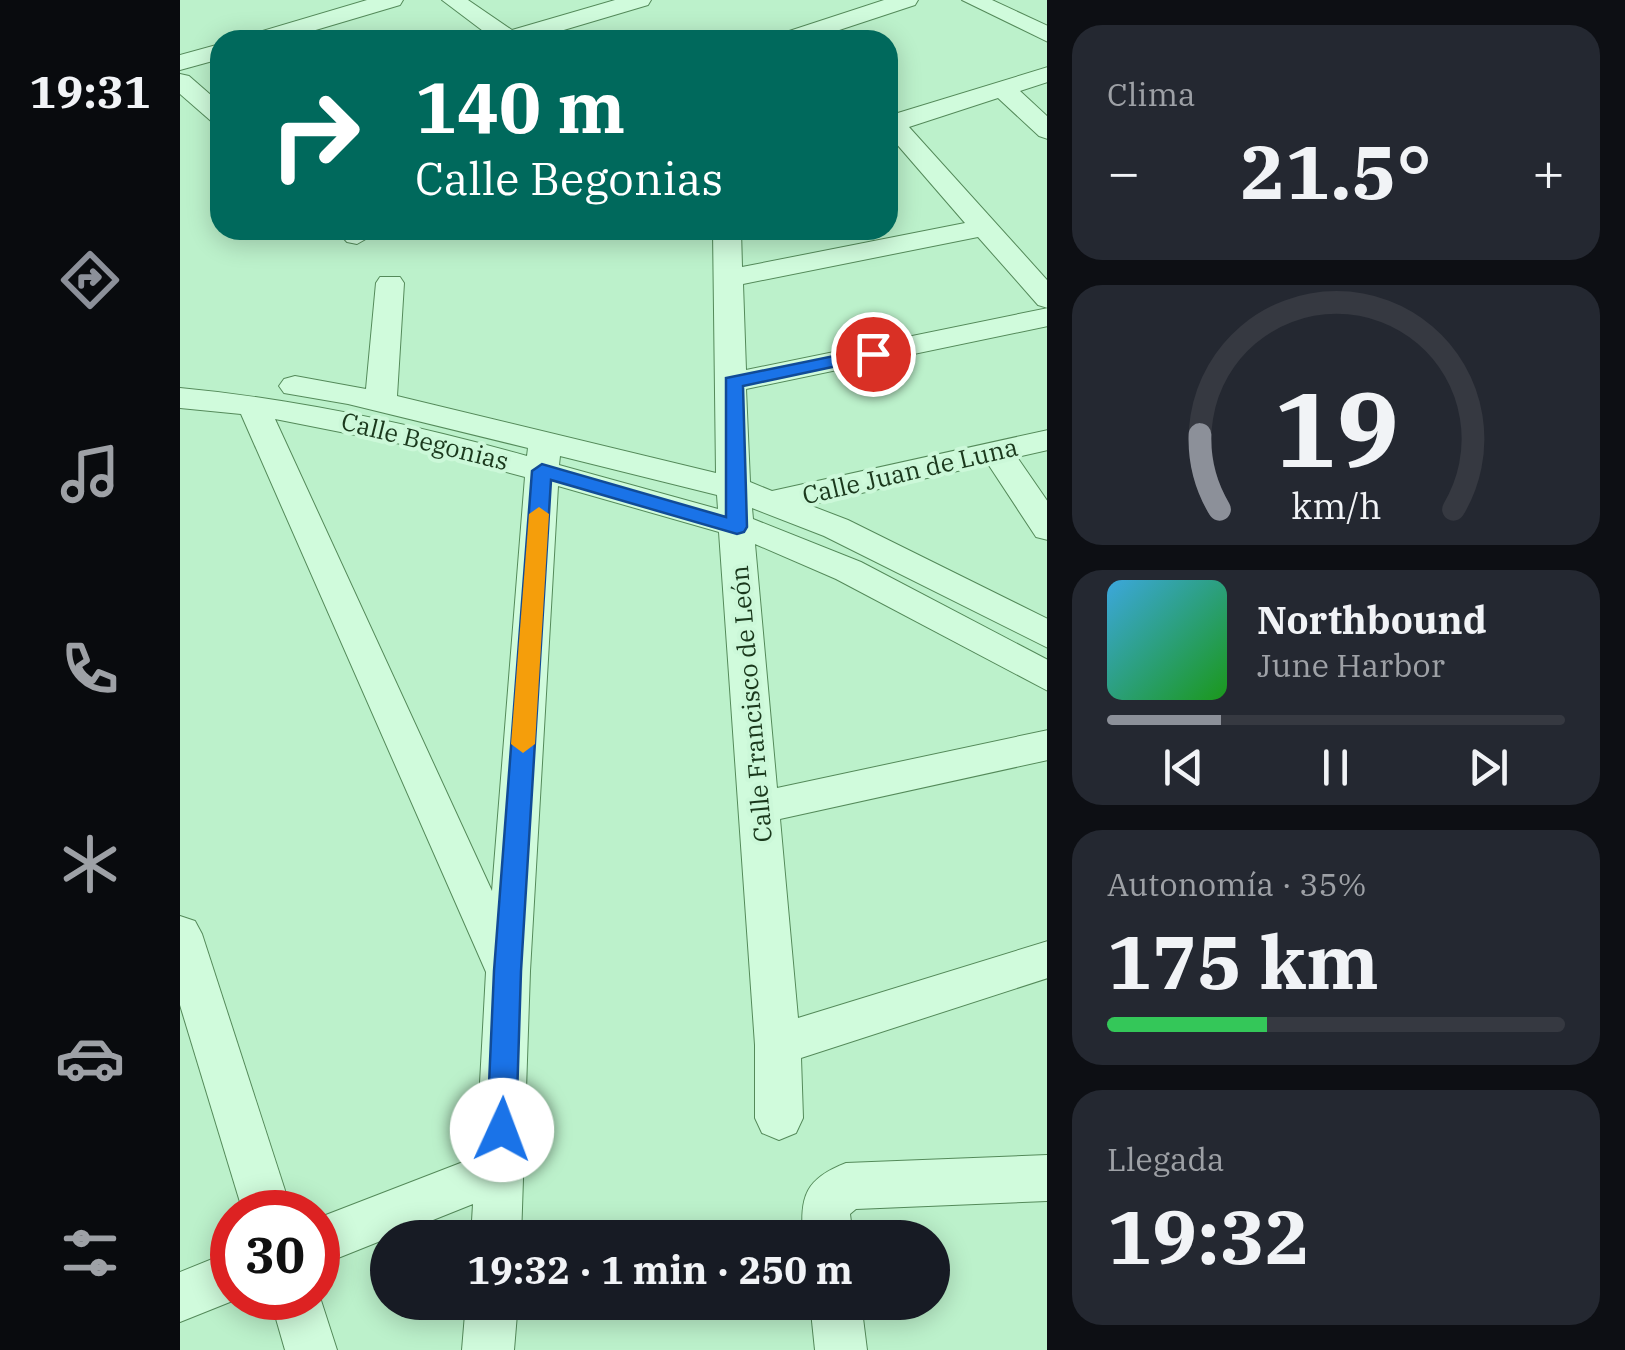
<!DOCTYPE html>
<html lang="es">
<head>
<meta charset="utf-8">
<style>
	:root { --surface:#171b24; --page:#242831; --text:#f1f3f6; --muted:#9ea1a6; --line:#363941; --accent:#8c9099 }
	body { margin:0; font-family:"IBM Plex Serif",serif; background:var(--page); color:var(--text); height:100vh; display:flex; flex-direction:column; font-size:38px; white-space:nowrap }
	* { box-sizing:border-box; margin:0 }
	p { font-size:32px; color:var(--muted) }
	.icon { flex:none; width:55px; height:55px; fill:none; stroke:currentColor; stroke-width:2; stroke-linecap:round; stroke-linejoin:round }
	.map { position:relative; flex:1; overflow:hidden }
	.panel { display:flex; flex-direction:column; gap:25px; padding:25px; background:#0d0f14; width:578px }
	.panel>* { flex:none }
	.banner { position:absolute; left:30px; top:30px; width:688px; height:210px; border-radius:30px; box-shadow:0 5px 25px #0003; background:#00695c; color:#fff; overflow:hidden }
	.speed { position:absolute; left:30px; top:1190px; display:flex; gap:20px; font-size:50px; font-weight:700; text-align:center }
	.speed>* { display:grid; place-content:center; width:130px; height:130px; border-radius:50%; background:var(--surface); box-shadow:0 5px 25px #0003; line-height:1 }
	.speed .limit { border:15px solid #d22; background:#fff; color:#111 }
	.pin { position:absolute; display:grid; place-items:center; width:85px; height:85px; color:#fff; margin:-42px; border:5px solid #fff; border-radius:50%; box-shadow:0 2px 10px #0007 }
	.me { position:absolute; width:110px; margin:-55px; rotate:2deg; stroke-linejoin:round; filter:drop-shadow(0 0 8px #0008) }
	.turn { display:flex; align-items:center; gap:35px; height:210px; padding:0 40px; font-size:45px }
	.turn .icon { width:130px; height:130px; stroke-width:2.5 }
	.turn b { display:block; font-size:70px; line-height:85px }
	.big { font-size:75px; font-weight:700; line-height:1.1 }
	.panel .widget { flex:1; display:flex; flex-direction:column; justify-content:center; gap:15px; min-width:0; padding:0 35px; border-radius:30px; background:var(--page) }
	.panel .dial { align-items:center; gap:0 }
	.dial svg { height:260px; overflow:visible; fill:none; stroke:var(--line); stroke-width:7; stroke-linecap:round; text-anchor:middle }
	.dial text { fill:var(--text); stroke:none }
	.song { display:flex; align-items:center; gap:30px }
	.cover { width:120px; height:120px; border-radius:15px; background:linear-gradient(135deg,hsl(200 70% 55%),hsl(120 70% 35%)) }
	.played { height:10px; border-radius:5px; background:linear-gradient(90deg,var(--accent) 25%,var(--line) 25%) }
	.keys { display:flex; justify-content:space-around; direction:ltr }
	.heat { display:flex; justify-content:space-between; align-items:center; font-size:55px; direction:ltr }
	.charge { height:15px; border-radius:8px; background:linear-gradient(90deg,#34c759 35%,var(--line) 0) }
	.trip { position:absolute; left:190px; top:1220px; width:580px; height:100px; border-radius:50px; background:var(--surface); box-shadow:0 5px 25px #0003; font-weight:700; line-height:100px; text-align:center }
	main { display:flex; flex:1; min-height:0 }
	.tab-bar { display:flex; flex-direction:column; width:180px; justify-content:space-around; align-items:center; background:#090b0e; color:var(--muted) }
	.tab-bar .icon { width:70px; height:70px }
	.tab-bar .current { color:var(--accent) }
	.tab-bar b { font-size:45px; color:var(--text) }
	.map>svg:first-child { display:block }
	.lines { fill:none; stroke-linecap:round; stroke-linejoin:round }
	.minor-casing { stroke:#548a5a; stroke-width:2 }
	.minor { fill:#d0fbdc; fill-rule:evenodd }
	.route { fill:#1a73e8; stroke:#114b97; stroke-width:2.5 }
	.slow { fill:#f59e0b }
	.labels { text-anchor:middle; stroke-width:8; stroke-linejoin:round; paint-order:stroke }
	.street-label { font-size:25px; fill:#1a381c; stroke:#ccf8d9 }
</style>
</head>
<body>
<main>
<nav class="tab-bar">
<b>19:31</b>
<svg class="icon current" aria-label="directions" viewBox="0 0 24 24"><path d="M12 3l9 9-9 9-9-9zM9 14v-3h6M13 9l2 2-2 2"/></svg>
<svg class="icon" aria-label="music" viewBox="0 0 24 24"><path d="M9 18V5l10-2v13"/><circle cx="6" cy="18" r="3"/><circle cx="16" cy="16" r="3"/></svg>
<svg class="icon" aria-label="phone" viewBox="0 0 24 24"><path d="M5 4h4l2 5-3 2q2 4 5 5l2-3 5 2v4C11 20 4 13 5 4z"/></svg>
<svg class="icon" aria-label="climate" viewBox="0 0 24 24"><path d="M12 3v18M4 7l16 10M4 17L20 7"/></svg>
<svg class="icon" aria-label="car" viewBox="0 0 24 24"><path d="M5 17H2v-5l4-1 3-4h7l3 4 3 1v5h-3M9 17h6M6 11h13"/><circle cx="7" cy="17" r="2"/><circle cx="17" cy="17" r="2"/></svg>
<svg class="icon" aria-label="filters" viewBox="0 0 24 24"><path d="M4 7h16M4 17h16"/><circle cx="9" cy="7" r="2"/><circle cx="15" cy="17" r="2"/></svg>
</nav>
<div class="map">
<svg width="868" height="1350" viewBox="0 0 868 1350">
	<rect width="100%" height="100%" fill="#bcf1cb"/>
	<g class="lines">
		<g class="minor-casing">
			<g id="minor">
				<path d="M187 0H223L220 5 102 40H65L69 35Z"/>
				<path d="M262 0H288L332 30 435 0H471L468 5 350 40H315Z"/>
				<path d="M704 0H738L735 5 629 40H593L597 35Z"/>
				<path d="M782 0H812L868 26V42Z"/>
				<path d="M40 44V59L0 70V55Z"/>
				<path d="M868 67V82L840 91 868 117V139L859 136 818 98 729 127 868 281V308L858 305 798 237 563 284 566 370 868 308V326L566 389 570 482 592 491 868 430V450L837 457 868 502V540L856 537 808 464 629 505 668 520 868 619V648L644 536 572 508 573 519 681 562 868 660V691L656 579 575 544 597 788 868 730V760L600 819 618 1018 868 941V978L621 1058 623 1118 616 1133 599 1140 582 1133 575 1118V1045L539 532 378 486 350 971 341 1238H291L293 1204 138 1266V1218L296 1157 306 972 61 414 0 408V388C117 399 232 424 347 456L348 448 168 404 104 393 99 386 104 379 115 376 186 389 196 283 200 277H220L224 283 217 396 536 473 533 230H561L562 267 785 223 708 134V116ZM95 419 221 444 345 477 312 891ZM380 456 537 495 538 509 379 465Z"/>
				<path d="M0 74 9 76 40 103V124L31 121 0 94Z"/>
				<path d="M156 230H187L191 236 177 244 167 242Z"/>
				<path d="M0 916 15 921 22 934 112 1212H63L0 1005Z"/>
				<path d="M868 1155V1201L676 1209 670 1214 673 1238H623C620 1196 625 1179 666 1163Z"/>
				<path d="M52 1251V1298H60L0 1322V1272Z"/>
				<path d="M138 1291 157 1350H105L90 1298H138Z"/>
				<path d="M286 1302H338L334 1350H282Z"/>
				<path d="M630 1302H681L687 1350H635Z"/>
			</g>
		</g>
		<use href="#minor" class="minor"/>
	</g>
	<path class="route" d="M693 348 702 354 699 357 563 386 567 527 564 532 557 534 371 480 341 971 336 1130 332 1139 322 1143 312 1139 307 1130 314 971 352 471 362 464 546 517V378Z"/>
	<path class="slow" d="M359 507 369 514 355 744 343 753 331 744 349 514Z"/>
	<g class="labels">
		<g class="street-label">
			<text transform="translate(245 441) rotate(14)" y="9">Calle Begonias</text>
			<text transform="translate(730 471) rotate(-13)" y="9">Calle Juan de Luna</text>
			<text transform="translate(571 704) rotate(-95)" y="9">Calle Francisco de León</text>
		</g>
	</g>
</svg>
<div class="speed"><div class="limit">30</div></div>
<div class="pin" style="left:693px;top:354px;background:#d93025"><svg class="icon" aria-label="arrive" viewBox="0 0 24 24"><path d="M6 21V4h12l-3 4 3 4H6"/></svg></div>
<svg class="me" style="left:322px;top:1130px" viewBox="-20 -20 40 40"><circle r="19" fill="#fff"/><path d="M0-13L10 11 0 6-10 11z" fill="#1a73e8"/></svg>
<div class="trip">19:32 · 1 min · 250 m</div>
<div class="banner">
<div class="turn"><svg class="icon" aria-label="right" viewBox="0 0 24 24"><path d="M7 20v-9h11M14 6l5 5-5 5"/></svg><div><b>140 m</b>Calle Begonias</div></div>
</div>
</div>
<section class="panel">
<div class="widget"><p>Clima</p>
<div class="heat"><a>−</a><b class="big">21.5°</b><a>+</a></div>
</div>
<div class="widget dial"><svg viewBox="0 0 100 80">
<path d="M14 69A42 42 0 1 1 86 69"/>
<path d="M14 69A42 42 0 0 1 8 46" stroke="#8c9099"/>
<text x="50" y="56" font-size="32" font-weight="700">19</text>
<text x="50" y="72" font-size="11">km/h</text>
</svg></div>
<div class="widget">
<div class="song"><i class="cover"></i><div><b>Northbound</b><p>June Harbor</p></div></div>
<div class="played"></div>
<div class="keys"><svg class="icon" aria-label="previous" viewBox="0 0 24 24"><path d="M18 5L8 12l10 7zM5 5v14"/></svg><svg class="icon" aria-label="pause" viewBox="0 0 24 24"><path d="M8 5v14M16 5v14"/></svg><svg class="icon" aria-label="next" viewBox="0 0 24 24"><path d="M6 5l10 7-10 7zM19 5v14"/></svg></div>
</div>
<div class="widget"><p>Autonomía · 35%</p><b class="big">175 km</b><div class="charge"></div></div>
<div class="widget"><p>Llegada</p><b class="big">19:32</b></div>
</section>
</main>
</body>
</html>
